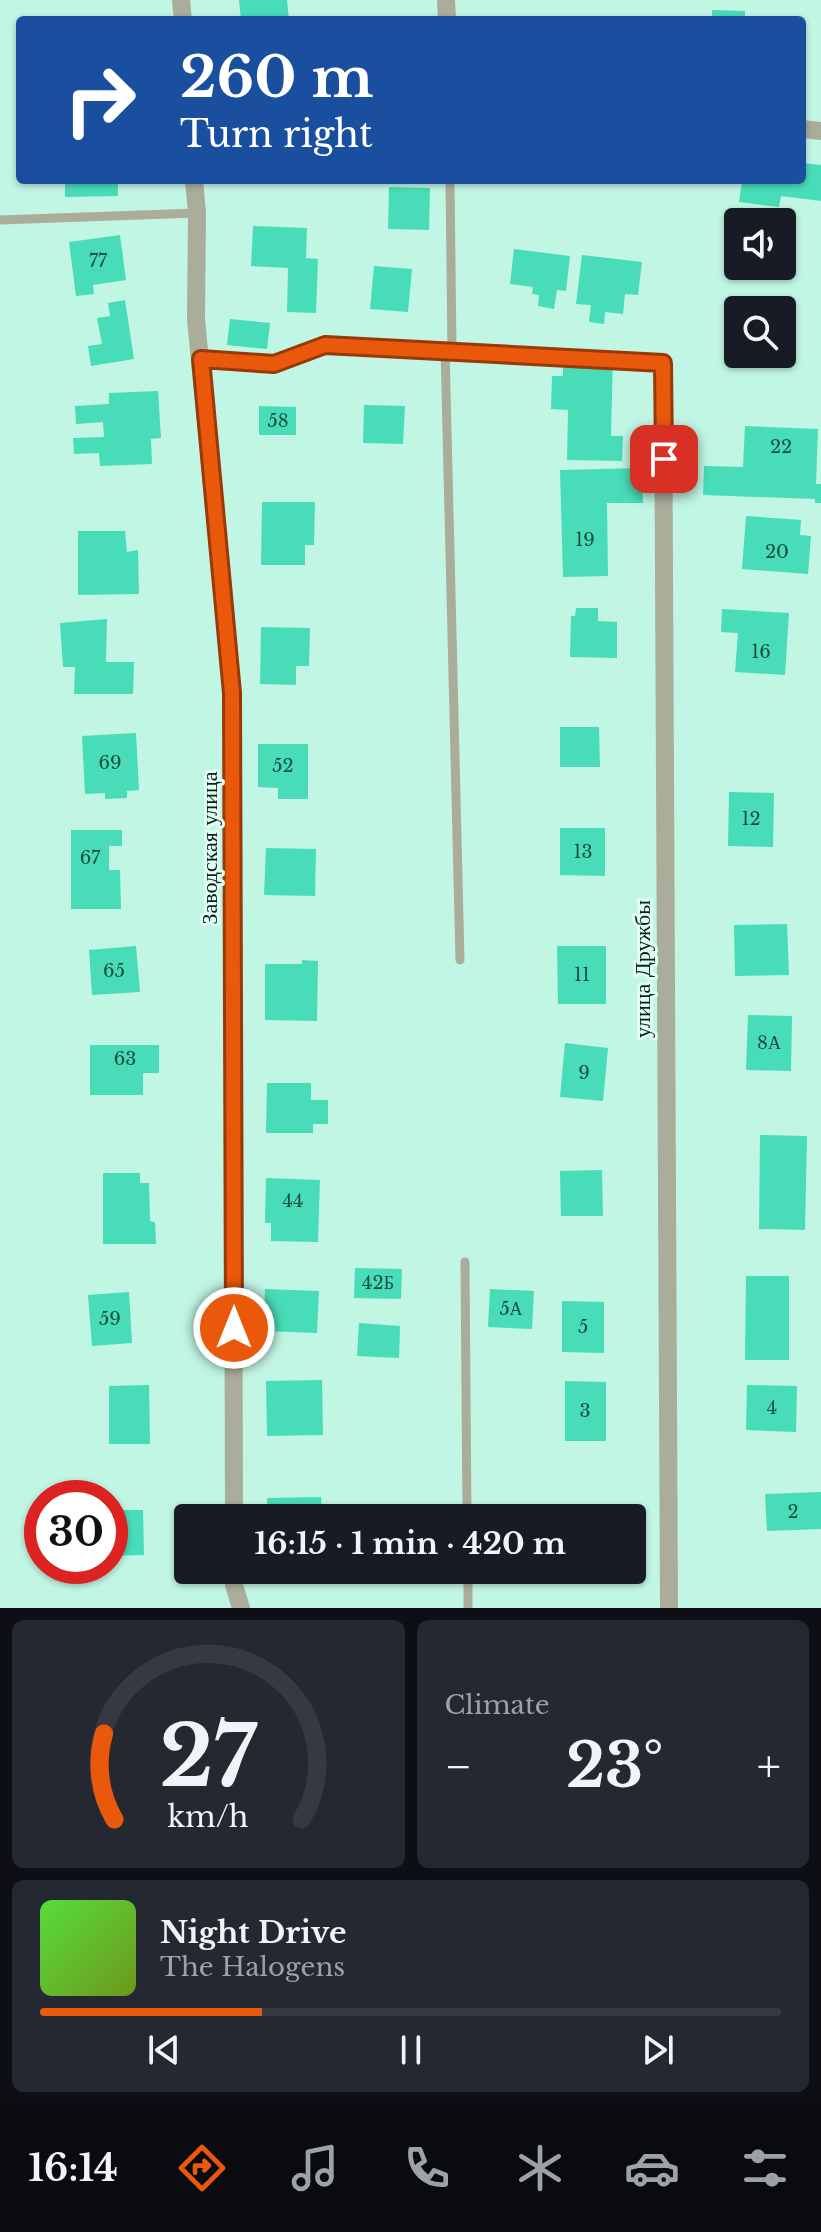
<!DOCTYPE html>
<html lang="en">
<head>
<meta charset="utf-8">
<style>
	:root { --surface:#171b24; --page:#242831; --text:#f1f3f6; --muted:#9ea1a6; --line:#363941; --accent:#ea580c }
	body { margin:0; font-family:"Libre Baskerville",serif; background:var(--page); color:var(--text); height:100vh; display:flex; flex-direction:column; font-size:30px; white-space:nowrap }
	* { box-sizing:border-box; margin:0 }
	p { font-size:26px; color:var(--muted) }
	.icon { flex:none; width:44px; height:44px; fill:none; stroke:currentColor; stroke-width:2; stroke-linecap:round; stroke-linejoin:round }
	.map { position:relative; height:1608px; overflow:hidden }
	.sheet { display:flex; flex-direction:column; gap:12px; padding:12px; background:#0d0f14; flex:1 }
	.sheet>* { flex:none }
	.banner { position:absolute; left:16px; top:16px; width:790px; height:168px; border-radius:8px; box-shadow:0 2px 6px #0004; background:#1a4fa0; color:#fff; overflow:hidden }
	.tools { position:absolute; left:724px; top:208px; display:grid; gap:16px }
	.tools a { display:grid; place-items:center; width:72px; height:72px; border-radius:8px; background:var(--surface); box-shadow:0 2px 6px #0004; font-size:40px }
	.speed { position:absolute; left:24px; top:1480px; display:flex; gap:16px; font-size:40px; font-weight:700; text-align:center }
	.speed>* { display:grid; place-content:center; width:104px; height:104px; border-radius:50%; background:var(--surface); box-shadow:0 2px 6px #0004; line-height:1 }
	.speed .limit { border:12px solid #d22; background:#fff; color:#111 }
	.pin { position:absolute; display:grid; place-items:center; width:68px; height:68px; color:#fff; margin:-34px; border-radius:16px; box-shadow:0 4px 12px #0006 }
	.me { position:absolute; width:88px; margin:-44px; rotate:0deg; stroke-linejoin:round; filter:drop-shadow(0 0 6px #0008) }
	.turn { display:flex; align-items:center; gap:28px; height:168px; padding:0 32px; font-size:36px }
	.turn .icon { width:104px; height:104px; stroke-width:2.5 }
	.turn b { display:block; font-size:56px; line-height:68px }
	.big { font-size:60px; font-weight:700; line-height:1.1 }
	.sheet .card { flex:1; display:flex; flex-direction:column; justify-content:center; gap:12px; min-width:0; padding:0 28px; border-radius:12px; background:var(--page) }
	.sheet .dial { align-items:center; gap:0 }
	.dial svg { height:208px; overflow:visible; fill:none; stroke:var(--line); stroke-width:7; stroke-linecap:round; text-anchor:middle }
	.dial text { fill:var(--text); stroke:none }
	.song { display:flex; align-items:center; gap:24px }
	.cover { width:96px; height:96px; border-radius:12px; background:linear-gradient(135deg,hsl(110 70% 55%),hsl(80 70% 35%)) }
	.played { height:8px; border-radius:4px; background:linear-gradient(90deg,var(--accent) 30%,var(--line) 30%) }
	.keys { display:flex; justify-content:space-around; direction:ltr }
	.heat { display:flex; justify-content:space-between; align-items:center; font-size:44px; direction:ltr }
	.sheet .tiles { flex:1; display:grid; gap:12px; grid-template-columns:1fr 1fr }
	.card:last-child { grid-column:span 2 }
	.trip { position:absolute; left:174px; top:1504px; width:472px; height:80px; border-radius:8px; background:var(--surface); box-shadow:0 2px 6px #0004; font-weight:700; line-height:80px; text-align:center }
	.dock { display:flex; height:128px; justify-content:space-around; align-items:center; background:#090b0e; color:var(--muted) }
	.dock .icon { width:56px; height:56px }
	.dock .selected { color:var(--accent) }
	.dock b { font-size:36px; color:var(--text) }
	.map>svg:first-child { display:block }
	.building { fill:#49dcb8 }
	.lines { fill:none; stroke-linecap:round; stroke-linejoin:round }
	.lane { stroke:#abad9b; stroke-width:9 }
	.street { stroke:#abad9b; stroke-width:18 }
	.route-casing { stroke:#983908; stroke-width:20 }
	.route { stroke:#ea580c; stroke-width:14 }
	.labels { text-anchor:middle; stroke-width:6; stroke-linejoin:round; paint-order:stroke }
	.number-label { font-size:18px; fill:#194e40 }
	.street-label { font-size:22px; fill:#091e18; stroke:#dffdf3 }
</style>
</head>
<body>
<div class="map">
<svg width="821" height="1608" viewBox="0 0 821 1608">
	<rect width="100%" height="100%" fill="#c1f5e4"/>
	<g class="building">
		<path d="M239 0H287L289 20H241Z"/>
		<path d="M712 10 745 11V20H712Z"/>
		<path d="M802 163 821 165V201L781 196 779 207 739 202 742 180H802Z"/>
		<path d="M65 180H118V196L65 197Z"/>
		<path d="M389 187 430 188 429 230 388 229Z"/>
		<path d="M253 226 307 228 306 258 318 259 316 313 287 312 288 268 251 266Z"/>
		<path d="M120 235 126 280 93 285 94 294 76 296 69 242Z"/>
		<path d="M514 249 570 256 566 291 557 290 554 309 538 306 539 295 532 294 533 287 510 284Z"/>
		<path d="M582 255 642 262 638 295 625 294 623 314 605 312 604 324 589 322 591 305 576 304Z"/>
		<path d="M374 266 412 269 408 312 370 309Z"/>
		<path d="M125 300 134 359 91 366 88 346 102 344 97 318 110 316 108 303Z"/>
		<path d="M230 319 270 323 267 349 227 345Z"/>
		<path d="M563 351 613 352 611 436H623L622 461 567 460 568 410 551 409 552 376H563Z"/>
		<path d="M158 391 161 438 151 439 152 464 100 466 99 453 74 454 73 438 104 437 103 422 76 424 75 406 109 404V393Z"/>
		<path d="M364 405 405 406 403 444 363 443Z"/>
		<path d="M259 406 296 407V435H259Z"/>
		<path d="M745 426 818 429 816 484H821V503H815V499L703 495 704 466 743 467Z"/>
		<path d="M642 468 643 503H607L608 576 563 577 560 470Z"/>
		<path d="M262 502H315L314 545H305V565H261Z"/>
		<path d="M746 516 801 520 800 535 811 536 808 574 742 569Z"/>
		<path d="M78 531H125L127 552 138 550 139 594 78 595Z"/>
		<path d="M576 608H598V621L617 622V658L570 657 571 616H575Z"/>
		<path d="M722 609 789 613 785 675 735 672 738 633 721 632Z"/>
		<path d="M107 619 106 662H134L133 694H74L75 667H63L60 623Z"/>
		<path d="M261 627 310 628 309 666H296V685L260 684Z"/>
		<path d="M560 727H599L600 767H560Z"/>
		<path d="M136 733 139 790 127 791V798L105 799V793L85 794 82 736Z"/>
		<path d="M258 744H308V799H278V788L258 787Z"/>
		<path d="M729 792 774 793 773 847 728 846Z"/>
		<path d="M560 828H605V876L560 875Z"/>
		<path d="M71 830H122V846H109V870H120L121 909H71Z"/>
		<path d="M266 848 316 849 315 896 264 895Z"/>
		<path d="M787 924 789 975 735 976 734 925Z"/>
		<path d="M136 946 140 992 92 995 89 950Z"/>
		<path d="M557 946H606V1004H558Z"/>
		<path d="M302 960 318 961 317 1021 265 1020V964H302Z"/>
		<path d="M748 1015 792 1016 791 1071 746 1070Z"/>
		<path d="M565 1043 608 1048 603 1101 560 1097Z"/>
		<path d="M90 1045H159V1073H143V1095H90Z"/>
		<path d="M267 1083H311V1100H328V1124H313V1133H266Z"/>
		<path d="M760 1135 807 1136 805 1230 759 1229Z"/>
		<path d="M602 1170 603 1216H561L560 1171Z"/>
		<path d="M103 1173H140V1183H149L150 1221 155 1222 156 1244H103Z"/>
		<path d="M266 1178 320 1180 318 1242 271 1241V1223H265Z"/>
		<path d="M355 1268 402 1269 401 1299 354 1298Z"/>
		<path d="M746 1276H789V1360H745Z"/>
		<path d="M265 1289 319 1291 317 1333 264 1331Z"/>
		<path d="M490 1289 534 1291 532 1329 488 1327Z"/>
		<path d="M129 1292 132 1343 92 1346 88 1295Z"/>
		<path d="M562 1301 604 1302V1353L562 1352Z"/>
		<path d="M359 1323 400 1326 399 1358 357 1356Z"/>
		<path d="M322 1380 323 1435 267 1436 266 1381Z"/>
		<path d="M565 1381 606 1382V1441H565Z"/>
		<path d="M149 1385 150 1444H109V1386Z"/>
		<path d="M747 1385 797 1386 796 1432 746 1430Z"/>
		<path d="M821 1492V1529L767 1531 765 1494Z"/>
		<path d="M321 1497 322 1514H351V1518H267V1498Z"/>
		<path d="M110 1510H143L144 1555 110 1556Z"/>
		<path d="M477 1570H532L531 1580 477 1577Z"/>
		<path d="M569 1570H617L618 1578 570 1580Z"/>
	</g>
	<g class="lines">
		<g class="lane">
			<path d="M450 180 452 352"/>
			<path d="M0 220 197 213"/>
			<path d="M445 349 460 960"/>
			<path d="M465 1262 467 1518"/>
			<path d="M468 1570V1608"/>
		</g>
		<g class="street">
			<path d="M181 0 183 20"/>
			<path d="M446 0 447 20"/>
			<path d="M802 129 821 131"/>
			<path d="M194 180 197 213 196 319 232 693 234 1518"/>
			<path d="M201 359 274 364 325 345 663 363 669 1608"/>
			<path d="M234 1570V1585L241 1608"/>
		</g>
	</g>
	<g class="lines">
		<g class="route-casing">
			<path id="route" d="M234 1328 232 693 201 359 274 364 325 345 663 363 664 459"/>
		</g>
		<use href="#route" class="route"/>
	</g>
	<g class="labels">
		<g class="number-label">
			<text x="98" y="267">77</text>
			<text x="278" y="427">58</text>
			<text x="781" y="453">22</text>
			<text x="585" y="546">19</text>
			<text x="777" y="558">20</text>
			<text x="761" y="658">16</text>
			<text x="110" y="769">69</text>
			<text x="283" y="772">52</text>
			<text x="751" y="825">12</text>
			<text x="583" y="858">13</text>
			<text x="90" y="864">67</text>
			<text x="114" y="977">65</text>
			<text x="582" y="981">11</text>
			<text x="769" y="1049">8А</text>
			<text x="125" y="1065">63</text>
			<text x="584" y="1079">9</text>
			<text x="293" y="1207">44</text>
			<text x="378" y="1289">42Б</text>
			<text x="511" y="1315">5А</text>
			<text x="110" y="1325">59</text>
			<text x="583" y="1333">5</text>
			<text x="772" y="1414">4</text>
			<text x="585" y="1417">3</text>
			<text x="793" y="1518">2</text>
		</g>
		<g class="street-label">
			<text transform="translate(209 848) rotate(-90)" y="8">Заводская улица</text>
			<text transform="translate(642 969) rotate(-90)" y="8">улица Дружбы</text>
		</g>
	</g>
</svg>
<div class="tools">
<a><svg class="icon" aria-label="sound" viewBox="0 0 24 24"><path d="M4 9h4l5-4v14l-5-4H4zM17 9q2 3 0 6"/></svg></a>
<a><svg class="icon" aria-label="search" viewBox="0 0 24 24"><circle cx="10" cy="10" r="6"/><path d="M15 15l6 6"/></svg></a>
</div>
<div class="speed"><div class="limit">30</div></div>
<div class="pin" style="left:664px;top:459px;background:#d93025"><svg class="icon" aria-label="arrive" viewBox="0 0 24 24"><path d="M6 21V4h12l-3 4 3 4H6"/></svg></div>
<svg class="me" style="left:234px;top:1328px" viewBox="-20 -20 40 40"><circle r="17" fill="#ea580c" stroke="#fff" stroke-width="3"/><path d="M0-11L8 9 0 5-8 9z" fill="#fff"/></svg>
<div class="trip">16:15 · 1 min · 420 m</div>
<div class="banner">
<div class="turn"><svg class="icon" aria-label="right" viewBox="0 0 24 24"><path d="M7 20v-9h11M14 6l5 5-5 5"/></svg><div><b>260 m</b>Turn right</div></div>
</div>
</div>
<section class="sheet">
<div class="tiles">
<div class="card dial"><svg viewBox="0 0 100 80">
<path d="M14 69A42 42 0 1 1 86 69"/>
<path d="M14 69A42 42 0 0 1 10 36" stroke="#ea580c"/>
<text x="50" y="56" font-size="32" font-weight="700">27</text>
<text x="50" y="72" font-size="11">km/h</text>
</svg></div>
<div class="card"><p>Climate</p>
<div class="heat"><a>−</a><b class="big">23°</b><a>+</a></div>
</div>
<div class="card">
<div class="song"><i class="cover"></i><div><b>Night Drive</b><p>The Halogens</p></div></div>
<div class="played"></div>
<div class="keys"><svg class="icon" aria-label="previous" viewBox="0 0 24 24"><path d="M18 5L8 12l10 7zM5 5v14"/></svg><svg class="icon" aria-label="pause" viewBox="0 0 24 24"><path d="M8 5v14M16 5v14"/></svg><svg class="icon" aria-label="next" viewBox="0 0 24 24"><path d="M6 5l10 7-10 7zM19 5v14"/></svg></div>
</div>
</div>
</section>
<nav class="dock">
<b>16:14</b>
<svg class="icon selected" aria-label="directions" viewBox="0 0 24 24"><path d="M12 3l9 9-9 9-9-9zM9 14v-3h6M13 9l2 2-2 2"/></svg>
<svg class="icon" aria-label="music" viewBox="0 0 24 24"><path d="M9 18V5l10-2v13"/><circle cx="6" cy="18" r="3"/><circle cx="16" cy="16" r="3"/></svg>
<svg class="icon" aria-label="phone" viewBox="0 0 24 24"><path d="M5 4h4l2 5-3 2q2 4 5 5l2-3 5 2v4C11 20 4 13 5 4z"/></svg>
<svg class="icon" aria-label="climate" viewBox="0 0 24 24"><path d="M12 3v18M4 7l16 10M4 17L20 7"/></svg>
<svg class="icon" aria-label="car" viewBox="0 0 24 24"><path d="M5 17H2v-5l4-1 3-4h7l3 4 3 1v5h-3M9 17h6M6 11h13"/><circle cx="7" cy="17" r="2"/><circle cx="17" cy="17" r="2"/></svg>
<svg class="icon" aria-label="filters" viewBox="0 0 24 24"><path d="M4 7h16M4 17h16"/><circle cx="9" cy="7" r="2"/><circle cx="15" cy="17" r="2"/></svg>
</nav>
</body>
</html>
